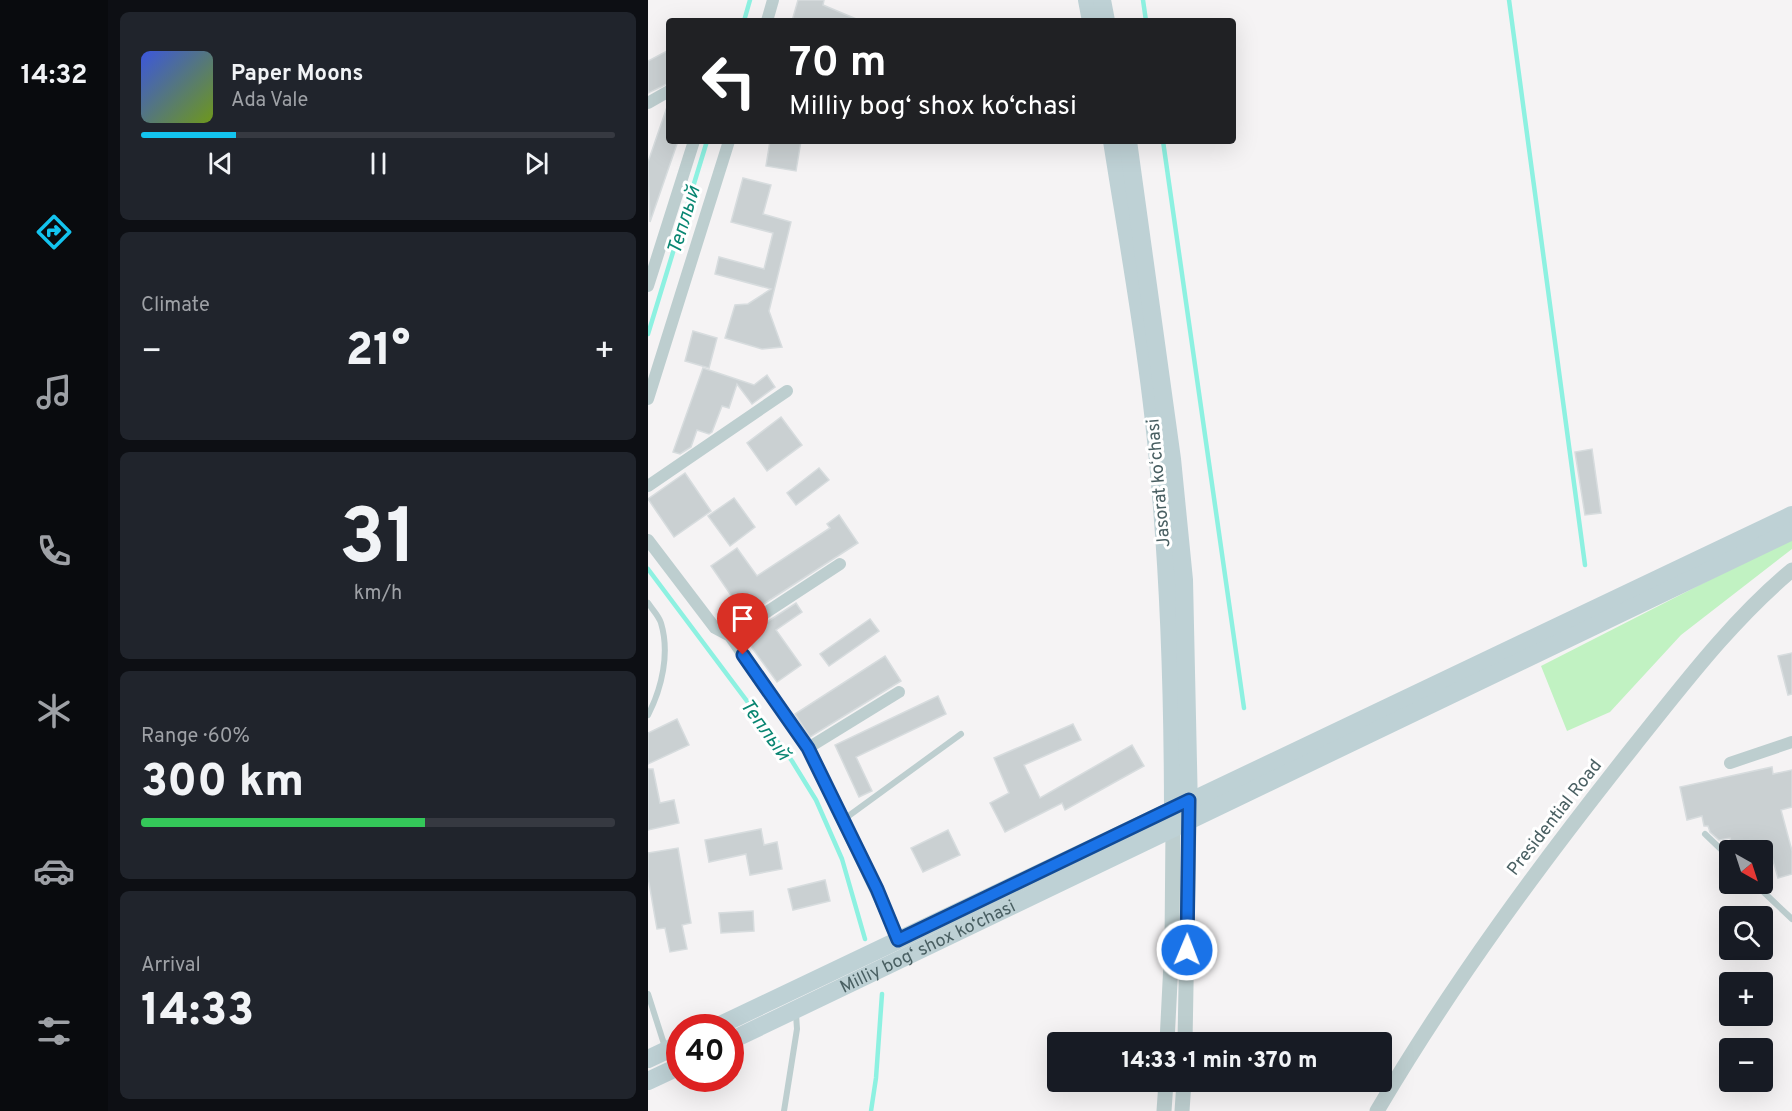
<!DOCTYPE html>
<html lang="en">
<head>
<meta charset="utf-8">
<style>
	:root { --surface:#171b24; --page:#20242c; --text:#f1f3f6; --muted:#9ea1a6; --line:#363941; --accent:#13c4ef }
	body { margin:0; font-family:Overpass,sans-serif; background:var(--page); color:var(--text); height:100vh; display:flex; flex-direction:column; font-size:22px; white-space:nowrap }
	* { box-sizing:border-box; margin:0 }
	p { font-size:20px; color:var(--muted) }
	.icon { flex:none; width:33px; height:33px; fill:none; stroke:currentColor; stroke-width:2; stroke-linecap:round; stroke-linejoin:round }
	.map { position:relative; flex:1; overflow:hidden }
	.sheet { display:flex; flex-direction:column; gap:12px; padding:12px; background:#0d0f14; width:540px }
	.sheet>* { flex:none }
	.guide { position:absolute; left:18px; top:18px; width:570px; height:126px; border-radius:6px; box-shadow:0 6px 24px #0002; background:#202124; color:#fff; overflow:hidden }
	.needle { width:39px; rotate:141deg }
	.fabs { position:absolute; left:1071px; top:840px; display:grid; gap:12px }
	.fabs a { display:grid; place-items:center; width:54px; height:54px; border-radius:6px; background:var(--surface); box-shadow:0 6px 24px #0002; font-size:30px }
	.speed { position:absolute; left:18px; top:1014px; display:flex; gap:12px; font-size:30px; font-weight:700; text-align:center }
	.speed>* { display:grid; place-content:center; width:78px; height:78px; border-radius:50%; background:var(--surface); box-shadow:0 6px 24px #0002; line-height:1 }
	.speed .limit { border:9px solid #d22; background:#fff; color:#111 }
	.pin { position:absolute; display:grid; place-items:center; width:51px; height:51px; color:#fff; margin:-62px -26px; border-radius:50% 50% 50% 0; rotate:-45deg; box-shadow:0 0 6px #0007 }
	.pin .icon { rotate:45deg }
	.me { position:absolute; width:66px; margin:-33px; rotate:1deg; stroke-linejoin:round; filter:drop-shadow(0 0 4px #0008) }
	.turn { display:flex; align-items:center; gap:21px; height:126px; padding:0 24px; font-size:27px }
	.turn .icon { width:78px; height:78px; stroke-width:2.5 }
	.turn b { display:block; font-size:42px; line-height:51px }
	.big { font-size:45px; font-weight:800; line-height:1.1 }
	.sheet .widget { flex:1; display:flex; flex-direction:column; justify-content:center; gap:9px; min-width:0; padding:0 21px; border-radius:9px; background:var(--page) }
	.sheet .dial { align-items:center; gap:0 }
	.dial b { font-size:78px; line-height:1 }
	.song { display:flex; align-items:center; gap:18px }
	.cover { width:72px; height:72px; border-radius:9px; background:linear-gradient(135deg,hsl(230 70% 55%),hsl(80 70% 35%)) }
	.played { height:6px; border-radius:3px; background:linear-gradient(90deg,var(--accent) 20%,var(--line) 20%) }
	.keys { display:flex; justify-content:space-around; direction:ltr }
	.heat { display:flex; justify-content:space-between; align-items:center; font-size:33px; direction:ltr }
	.charge { height:9px; border-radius:4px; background:linear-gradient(90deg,#34c759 60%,var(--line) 0) }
	.trip { position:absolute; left:399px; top:1032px; width:345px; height:60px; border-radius:6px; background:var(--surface); box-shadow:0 6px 24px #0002; font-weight:800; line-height:60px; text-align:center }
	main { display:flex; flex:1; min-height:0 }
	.tabs { display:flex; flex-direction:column; width:108px; justify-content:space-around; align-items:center; background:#090b0e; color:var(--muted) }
	.tabs .icon { width:42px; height:42px }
	.tabs .current { color:var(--accent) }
	.tabs b { font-size:27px; color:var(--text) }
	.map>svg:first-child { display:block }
	.green { fill:#c1f2c2 }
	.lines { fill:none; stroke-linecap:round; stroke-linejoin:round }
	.stream { stroke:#8df1e1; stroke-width:4.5 }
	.building { fill:#cad0d2; stroke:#d7dcde; stroke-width:1.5 }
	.service { stroke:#bdcecf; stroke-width:6 }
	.minor { stroke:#bdcecf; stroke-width:12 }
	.tertiary { stroke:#bdcecf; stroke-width:15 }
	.secondary { stroke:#bed1d5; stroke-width:18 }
	.route-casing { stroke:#114b97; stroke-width:15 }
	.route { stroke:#1a73e8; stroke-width:10 }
	.labels { text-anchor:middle; stroke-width:6; stroke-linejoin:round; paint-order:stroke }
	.street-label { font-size:18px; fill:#495f62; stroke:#fff }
	.water-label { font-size:20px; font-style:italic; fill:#098672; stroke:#fff }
</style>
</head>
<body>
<main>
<nav class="tabs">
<b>14:32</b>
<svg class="icon current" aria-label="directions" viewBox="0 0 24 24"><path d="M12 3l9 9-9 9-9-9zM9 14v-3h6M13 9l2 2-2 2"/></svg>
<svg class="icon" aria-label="music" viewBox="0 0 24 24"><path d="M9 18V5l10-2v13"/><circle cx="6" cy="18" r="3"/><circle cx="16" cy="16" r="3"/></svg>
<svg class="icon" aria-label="phone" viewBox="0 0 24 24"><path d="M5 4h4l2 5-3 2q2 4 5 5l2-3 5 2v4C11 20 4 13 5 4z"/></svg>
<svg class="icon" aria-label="climate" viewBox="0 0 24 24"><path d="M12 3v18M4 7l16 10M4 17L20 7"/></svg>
<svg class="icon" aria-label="car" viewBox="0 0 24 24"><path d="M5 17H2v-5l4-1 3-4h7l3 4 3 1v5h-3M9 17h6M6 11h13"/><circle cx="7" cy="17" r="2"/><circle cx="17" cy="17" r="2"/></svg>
<svg class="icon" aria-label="filters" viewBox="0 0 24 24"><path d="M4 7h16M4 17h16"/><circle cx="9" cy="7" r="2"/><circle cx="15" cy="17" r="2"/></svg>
</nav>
<section class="sheet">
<div class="widget">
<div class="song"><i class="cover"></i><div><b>Paper Moons</b><p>Ada Vale</p></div></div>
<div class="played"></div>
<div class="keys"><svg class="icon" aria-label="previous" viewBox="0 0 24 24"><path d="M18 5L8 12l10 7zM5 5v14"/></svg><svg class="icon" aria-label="pause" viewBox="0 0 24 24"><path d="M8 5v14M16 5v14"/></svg><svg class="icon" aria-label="next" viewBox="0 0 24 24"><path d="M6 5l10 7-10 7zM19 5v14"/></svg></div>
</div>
<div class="widget"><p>Climate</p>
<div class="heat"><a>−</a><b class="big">21°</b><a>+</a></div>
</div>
<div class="widget dial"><b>31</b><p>km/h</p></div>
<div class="widget"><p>Range · 60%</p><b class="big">300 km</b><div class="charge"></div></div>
<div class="widget"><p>Arrival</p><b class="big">14:33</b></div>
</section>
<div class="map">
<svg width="1144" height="1111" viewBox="0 0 1144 1111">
	<rect width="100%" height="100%" fill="#f5f3f4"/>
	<path class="green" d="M1144 538V549L1033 635 962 712 919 731 893 666Z"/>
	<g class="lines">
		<g class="stream">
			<path d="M495 0 498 21"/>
			<path d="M861 0 937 565"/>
			<path d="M96 21 102 0"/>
			<path d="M515 141 596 708"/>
			<path d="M0 334 59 141"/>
			<path d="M0 569 144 761 168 800 194 859 217 939"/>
			<path d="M223 1111 228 1078 234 994"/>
		</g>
	</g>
	<g class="building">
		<path d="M150 0H176L175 5 213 21H144Z"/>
		<path d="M21 50V83L0 93V61Z"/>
		<path d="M19 107 21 141H30L2 222 0 162Z"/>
		<path d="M122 141H153L148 171 118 166Z"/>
		<path d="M95 178 123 185 115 214 143 222 121 311 134 347 114 349 77 338 87 305 100 304 123 289 67 274 71 257 116 269 125 233 83 222Z"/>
		<path d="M45 331 69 338 61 368 37 361Z"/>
		<path d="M55 368 106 385 119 375 127 387 104 404 89 384 81 408 74 406 64 432 61 434 49 430 43 447 32 454 25 452Z"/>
		<path d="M133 417 154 445 119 471 99 443Z"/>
		<path d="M944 449 953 513 937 515 927 452Z"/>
		<path d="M171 468 181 480 148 505 139 493Z"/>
		<path d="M37 473 63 511 26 537 0 499Z"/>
		<path d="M86 498 107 527 82 546 60 516Z"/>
		<path d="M191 515 210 543 97 616 63 566 89 548 109 576 182 528 179 524Z"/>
		<path d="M148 603 154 612 128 630 153 665 129 682 96 637Z"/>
		<path d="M222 619 231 631 181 666 172 654Z"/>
		<path d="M1144 653V694L1140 695 1130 656Z"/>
		<path d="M237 656 253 681 162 737 147 714Z"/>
		<path d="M290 696 298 714 208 757 224 791 211 797 187 745Z"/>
		<path d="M29 719 41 745 0 764V733Z"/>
		<path d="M425 724 433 740 376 765 392 798 484 745 496 766 417 810 414 803 357 832 342 803 361 793 346 758Z"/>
		<path d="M1124 767 1125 774 1144 770V807L1133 810 1144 851V874L1130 878 1122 850H1085L1082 838 1071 840 1062 832 1060 826H1056L1054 816 1039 820 1032 787Z"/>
		<path d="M0 769H5L12 803 26 800 31 823 0 830Z"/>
		<path d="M113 829 116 845 129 842 134 869 102 875 98 854 61 862 57 840Z"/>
		<path d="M300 830 312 855 275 872 263 848Z"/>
		<path d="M30 848 43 923 34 925 39 949 22 952 17 928 9 929 0 877V853Z"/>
		<path d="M177 880 182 901 145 910 140 889Z"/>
		<path d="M105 911 106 931 73 933 71 913Z"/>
	</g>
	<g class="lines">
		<g class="service">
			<path d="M0 603C4 609 11 616 13 623 22 653 14 688 0 715"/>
			<path d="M195 820 313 734"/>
			<path d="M1057 834 1082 858"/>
			<path d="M1107 884 1144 919"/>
			<path d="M0 994 17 1047"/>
			<path d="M136 1111 149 1029 148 1014"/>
		</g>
		<g class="minor">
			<path d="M119 21 125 0"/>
			<path d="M0 103 21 91"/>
			<path d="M0 286 46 141"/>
			<path d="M0 399 81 141"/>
			<path d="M0 486 139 391"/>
			<path d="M0 540 67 628 82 636 160 748 251 940"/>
			<path d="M82 636 192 564"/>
			<path d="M160 748 251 692"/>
			<path d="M1082 763 1144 742"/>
		</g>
		<g class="tertiary">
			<path d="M519 1042 524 943 525 828"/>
			<path d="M537 1042 541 820"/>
			<path d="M516 1111 518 1082"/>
			<path d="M534 1111 536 1082"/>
			<path d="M729 1111C805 982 893 863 986 746 1035 685 1083 621 1144 570"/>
		</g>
		<g class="secondary">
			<path d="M439 0 443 21"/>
			<path d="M454 0 458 21"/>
			<path d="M464 141C482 255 503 369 512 484 522 595 525 705 525 816"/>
			<path d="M480 141 524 459 536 580 541 809"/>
			<path d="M66 1028 1144 515"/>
			<path id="s1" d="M82 1041 1144 531"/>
			<path d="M0 1059 32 1044"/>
			<path d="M0 1081 32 1066"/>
		</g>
	</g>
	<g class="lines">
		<g class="route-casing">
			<path id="route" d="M95 655 160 748 229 889 250 940 541 800 539 950"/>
		</g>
		<use href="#route" class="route"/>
	</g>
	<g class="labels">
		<g class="street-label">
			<text transform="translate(510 483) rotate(-95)" y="6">Jasorat koʻchasi</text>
			<text transform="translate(906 817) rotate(-52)" y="6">Presidential Road</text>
			<text dy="6" stroke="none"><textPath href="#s1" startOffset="219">Milliy bog‘ shox ko‘chasi</textPath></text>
		</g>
		<g class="water-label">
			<text transform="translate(35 220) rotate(-73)" y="7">Теплый</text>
			<text transform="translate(118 729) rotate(54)" y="7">Теплый</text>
		</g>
	</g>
</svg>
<div class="fabs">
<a><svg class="needle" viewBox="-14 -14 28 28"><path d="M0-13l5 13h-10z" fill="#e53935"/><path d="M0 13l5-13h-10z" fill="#9ea1a6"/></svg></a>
<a><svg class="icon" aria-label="search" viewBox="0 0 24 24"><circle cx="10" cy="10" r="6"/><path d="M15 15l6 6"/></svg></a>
<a>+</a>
<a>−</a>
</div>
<div class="speed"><div class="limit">40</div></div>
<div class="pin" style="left:95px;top:655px;background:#d93025"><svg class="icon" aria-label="arrive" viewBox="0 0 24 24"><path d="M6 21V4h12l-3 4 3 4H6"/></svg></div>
<svg class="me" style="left:539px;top:950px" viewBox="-20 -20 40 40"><circle r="17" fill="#1a73e8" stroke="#fff" stroke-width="3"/><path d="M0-11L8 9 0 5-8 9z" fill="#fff"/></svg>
<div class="trip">14:33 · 1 min · 370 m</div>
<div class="guide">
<div class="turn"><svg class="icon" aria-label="left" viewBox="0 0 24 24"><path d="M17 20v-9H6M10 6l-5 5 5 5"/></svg><div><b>70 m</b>Milliy bog‘ shox ko‘chasi</div></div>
</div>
</div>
</main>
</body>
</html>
